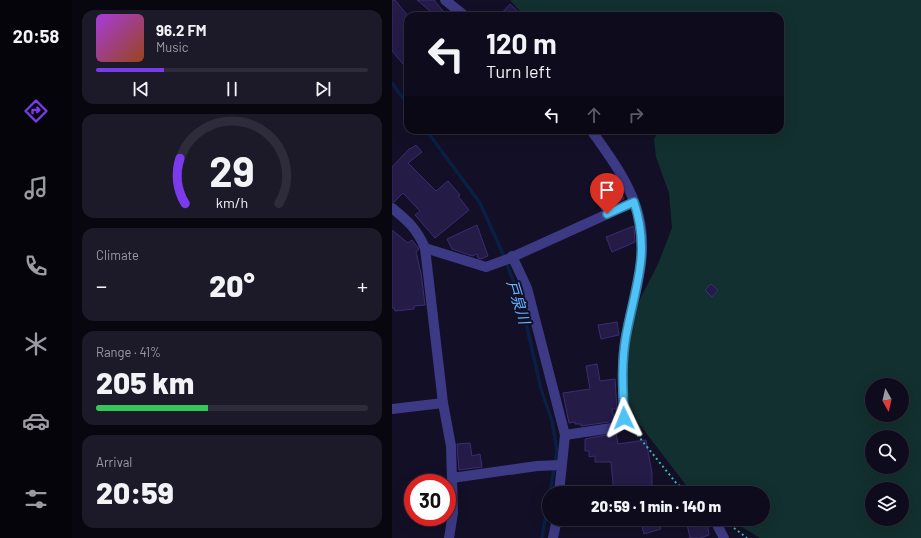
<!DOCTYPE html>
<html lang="en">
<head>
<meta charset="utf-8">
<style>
	:root { --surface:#0e0b1c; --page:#1c1929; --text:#f1f3f6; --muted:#9b9ba3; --line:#2e2b3b; --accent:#7c3aed }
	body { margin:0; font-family:Barlow,"Noto Sans JP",sans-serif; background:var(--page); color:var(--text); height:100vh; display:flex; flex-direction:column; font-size:15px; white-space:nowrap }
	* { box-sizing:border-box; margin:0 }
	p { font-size:13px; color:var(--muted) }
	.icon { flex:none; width:22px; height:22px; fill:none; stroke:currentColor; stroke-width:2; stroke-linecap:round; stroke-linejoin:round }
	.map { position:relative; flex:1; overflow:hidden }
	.panel { display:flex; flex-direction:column; gap:10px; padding:10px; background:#08060f; width:320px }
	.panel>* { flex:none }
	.guide { position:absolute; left:12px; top:12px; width:380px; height:122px; border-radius:12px; box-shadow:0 4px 16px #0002,0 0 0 1px var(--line); background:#0e0b1c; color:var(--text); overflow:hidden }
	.needle { width:26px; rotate:172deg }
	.fabs { position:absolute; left:473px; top:378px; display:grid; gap:8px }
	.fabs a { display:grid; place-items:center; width:44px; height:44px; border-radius:50%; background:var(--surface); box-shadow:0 4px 16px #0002,0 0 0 1px var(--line); font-size:20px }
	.speed { position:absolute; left:12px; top:474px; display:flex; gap:8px; font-size:20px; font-weight:700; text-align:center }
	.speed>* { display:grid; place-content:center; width:52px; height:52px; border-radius:50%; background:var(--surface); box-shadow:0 4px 16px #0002,0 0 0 1px var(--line); line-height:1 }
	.speed .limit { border:6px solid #d22; background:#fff; color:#111 }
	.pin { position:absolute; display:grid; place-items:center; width:34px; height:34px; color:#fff; margin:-41px -17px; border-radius:50% 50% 50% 0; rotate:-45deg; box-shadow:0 0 4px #0007 }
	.pin .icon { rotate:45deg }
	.me { position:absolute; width:44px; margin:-22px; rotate:358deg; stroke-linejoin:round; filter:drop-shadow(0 0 3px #0008) }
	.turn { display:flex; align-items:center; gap:14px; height:84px; padding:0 16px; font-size:18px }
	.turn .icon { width:52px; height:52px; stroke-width:2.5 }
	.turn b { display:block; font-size:28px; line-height:34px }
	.lanes { display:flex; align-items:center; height:38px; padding:0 16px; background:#0003; justify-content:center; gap:20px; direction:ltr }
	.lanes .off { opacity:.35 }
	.big { font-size:30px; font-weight:800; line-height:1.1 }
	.panel .tile { flex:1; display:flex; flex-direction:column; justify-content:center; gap:6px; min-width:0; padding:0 14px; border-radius:12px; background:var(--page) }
	.panel .dial { align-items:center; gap:0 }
	.dial svg { height:104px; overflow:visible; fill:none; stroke:var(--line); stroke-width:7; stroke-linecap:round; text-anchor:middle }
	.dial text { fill:var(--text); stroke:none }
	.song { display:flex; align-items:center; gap:12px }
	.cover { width:48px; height:48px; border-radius:6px; background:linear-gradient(135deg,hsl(280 70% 55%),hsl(20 70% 35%)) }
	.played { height:4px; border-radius:2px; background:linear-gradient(90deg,var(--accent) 25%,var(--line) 25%) }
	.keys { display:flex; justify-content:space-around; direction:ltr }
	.heat { display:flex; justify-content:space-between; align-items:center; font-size:22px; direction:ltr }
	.charge { height:6px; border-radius:3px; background:linear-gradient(90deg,#34c759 41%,var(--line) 0) }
	.trip { position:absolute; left:150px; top:486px; width:228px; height:40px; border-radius:20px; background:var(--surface); box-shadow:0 4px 16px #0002,0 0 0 1px var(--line); font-weight:800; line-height:40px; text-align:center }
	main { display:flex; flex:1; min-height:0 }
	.tabs { display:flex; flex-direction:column; width:72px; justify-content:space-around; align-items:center; background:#06040b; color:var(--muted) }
	.tabs .icon { width:28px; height:28px }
	.tabs .selected { color:var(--accent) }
	.tabs b { font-size:18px; color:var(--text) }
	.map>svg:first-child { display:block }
	.green { fill:#12302f; fill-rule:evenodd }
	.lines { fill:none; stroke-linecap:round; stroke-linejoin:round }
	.stream { stroke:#0a1f44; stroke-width:3.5 }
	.building { fill:#241b47; stroke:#3b2d73 }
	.path { stroke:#2fb8b0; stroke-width:2; stroke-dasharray:2 3; stroke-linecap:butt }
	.street { stroke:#3d3a85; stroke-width:10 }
	.route-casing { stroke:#337fa1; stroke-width:10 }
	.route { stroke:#4fc3f7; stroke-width:7 }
	.labels { text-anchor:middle; stroke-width:4; stroke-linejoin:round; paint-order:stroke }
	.water-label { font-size:15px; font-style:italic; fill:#62b6ff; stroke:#130f26 }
</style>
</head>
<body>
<main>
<nav class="tabs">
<b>20:58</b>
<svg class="icon selected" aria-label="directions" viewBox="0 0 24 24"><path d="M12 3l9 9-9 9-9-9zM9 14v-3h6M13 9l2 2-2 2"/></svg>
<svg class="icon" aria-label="music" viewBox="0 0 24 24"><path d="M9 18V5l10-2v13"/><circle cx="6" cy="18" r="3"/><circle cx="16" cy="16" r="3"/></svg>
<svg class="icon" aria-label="phone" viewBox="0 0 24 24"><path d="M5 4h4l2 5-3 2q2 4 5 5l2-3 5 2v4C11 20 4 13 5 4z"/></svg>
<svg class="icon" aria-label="climate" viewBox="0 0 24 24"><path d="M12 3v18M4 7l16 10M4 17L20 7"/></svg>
<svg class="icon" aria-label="car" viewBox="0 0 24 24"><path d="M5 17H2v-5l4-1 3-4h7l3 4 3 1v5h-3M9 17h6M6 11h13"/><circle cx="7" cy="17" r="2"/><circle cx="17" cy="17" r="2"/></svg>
<svg class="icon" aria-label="filters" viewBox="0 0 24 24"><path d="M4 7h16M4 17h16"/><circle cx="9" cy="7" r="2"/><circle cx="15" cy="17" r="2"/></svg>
</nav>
<section class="panel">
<div class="tile">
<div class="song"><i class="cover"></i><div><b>96.2 FM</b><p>Music</p></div></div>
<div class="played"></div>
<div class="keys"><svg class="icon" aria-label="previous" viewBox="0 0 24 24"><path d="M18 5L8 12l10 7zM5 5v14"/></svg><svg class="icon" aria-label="pause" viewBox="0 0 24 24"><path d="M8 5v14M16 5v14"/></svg><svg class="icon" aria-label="next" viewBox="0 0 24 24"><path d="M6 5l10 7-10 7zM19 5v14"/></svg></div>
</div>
<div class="tile dial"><svg viewBox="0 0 100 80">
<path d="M14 69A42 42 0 1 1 86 69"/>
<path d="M14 69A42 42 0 0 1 10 34" stroke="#7c3aed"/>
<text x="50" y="56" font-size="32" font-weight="700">29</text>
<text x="50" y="72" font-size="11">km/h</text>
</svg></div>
<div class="tile"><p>Climate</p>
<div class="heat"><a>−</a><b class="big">20°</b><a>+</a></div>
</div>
<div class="tile"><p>Range · 41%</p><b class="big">205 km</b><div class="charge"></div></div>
<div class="tile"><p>Arrival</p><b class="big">20:59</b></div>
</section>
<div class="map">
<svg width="529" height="538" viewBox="0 0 529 538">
	<rect width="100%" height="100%" fill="#130f26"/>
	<path class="green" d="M118 0H529V538H368L337 519H371V493H300L235 408 229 363 244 307 266 264 280 228 277 193 264 157 262 139 267 130H388V16H132ZM480 385H510V415H480ZM480 437H510V467H480ZM480 489H510V519H480Z"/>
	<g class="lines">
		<g class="stream">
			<path d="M0 83 16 105"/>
			<path d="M34 130 88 203 108 247 125 290 132 314 149 389 160 421 165 451 158 493"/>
			<path d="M150 538 157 496"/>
		</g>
	</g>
	<g class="building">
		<path d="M0 0H3L16 16V70L0 51Z"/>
		<path d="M25 0H42L55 16H32L38 11Z"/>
		<path d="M118 4 131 16H107Z"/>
		<path d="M24 145 30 152 16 163 44 191 56 181 68 195 66 196 77 210 43 238 23 215 28 211 11 193 2 202H0V167L18 148V149Z"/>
		<path d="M226 187 232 199 210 210 204 198Z"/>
		<path d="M85 225 96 256 89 259 86 258 85 254 80 256 60 249 55 239Z"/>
		<path d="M242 226 243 242 220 252 214 237Z"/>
		<path d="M0 230 16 243 20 240 27 249 24 252 29 273 33 305 22 306V309L3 311 2 308H0Z"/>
		<path d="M319 284 326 290 320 297 313 290Z"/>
		<path d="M225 322 227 335 209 339 206 325Z"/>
		<path d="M205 364 208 381 223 379 225 409H220L222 418 217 422 189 426V424H183V422L177 423 171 393 198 389 194 366Z"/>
		<path d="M224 433 226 444 254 440 260 473V493H222L219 462H203V456L197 457V451H193V439Z"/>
		<path d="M78 443 80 456 88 454 90 467 67 470 65 444Z"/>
		<path d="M248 519H266L269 529 252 534Z"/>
		<path d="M315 521 317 535 308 538H298L295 524Z"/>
	</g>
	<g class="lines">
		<g class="path">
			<path d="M239 427 285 484 299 493"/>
			<path d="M338 525 355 538"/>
		</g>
		<g class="street">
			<path d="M53 0 73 16"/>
			<path d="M0 208C16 221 25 229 33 248L51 403 59 446 61 513 57 538"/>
			<path d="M33 248 94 267 116 259 242 202"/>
			<path d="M120 256 135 288 173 435 167 493"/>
			<path d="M0 409 51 403"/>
			<path d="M173 435 220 428 232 418C231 390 229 364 234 337 241 297 257 258 247 217 239 184 218 157 199 130"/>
			<path d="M60 478 145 466 169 465"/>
			<path d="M322 519 332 538"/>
			<path d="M161 538 165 519"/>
		</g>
	</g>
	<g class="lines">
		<g class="route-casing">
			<path id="route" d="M215 214 242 202C259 254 243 286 234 336 229 364 231 390 232 418"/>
		</g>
		<use href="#route" class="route"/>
	</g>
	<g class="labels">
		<g class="water-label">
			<text transform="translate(126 302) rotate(73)" y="5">戸泉川</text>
		</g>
	</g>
</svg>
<div class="fabs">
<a><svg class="needle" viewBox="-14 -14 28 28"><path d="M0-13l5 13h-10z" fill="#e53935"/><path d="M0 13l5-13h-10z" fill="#9b9ba3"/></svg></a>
<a><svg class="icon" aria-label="search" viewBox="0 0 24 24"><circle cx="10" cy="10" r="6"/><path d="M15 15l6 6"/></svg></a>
<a><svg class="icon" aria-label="layers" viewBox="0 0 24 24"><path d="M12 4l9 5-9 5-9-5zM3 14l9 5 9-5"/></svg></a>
</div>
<div class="speed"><div class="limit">30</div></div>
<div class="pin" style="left:215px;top:214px;background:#d93025"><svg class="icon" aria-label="arrive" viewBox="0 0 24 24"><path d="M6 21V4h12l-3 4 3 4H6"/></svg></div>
<svg class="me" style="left:232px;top:418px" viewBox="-20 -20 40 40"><path d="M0-17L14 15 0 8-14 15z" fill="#4fc3f7" stroke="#fff" stroke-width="4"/></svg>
<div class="trip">20:59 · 1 min · 140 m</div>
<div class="guide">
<div class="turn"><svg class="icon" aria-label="left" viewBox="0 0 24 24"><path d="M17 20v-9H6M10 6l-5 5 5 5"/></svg><div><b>120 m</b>Turn left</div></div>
<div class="lanes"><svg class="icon" aria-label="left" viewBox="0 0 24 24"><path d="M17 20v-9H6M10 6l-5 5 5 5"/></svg><svg class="icon off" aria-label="ahead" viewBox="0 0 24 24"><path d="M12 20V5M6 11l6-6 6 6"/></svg><svg class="icon off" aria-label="right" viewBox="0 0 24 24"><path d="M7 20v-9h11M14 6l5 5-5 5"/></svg></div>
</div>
</div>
</main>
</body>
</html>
